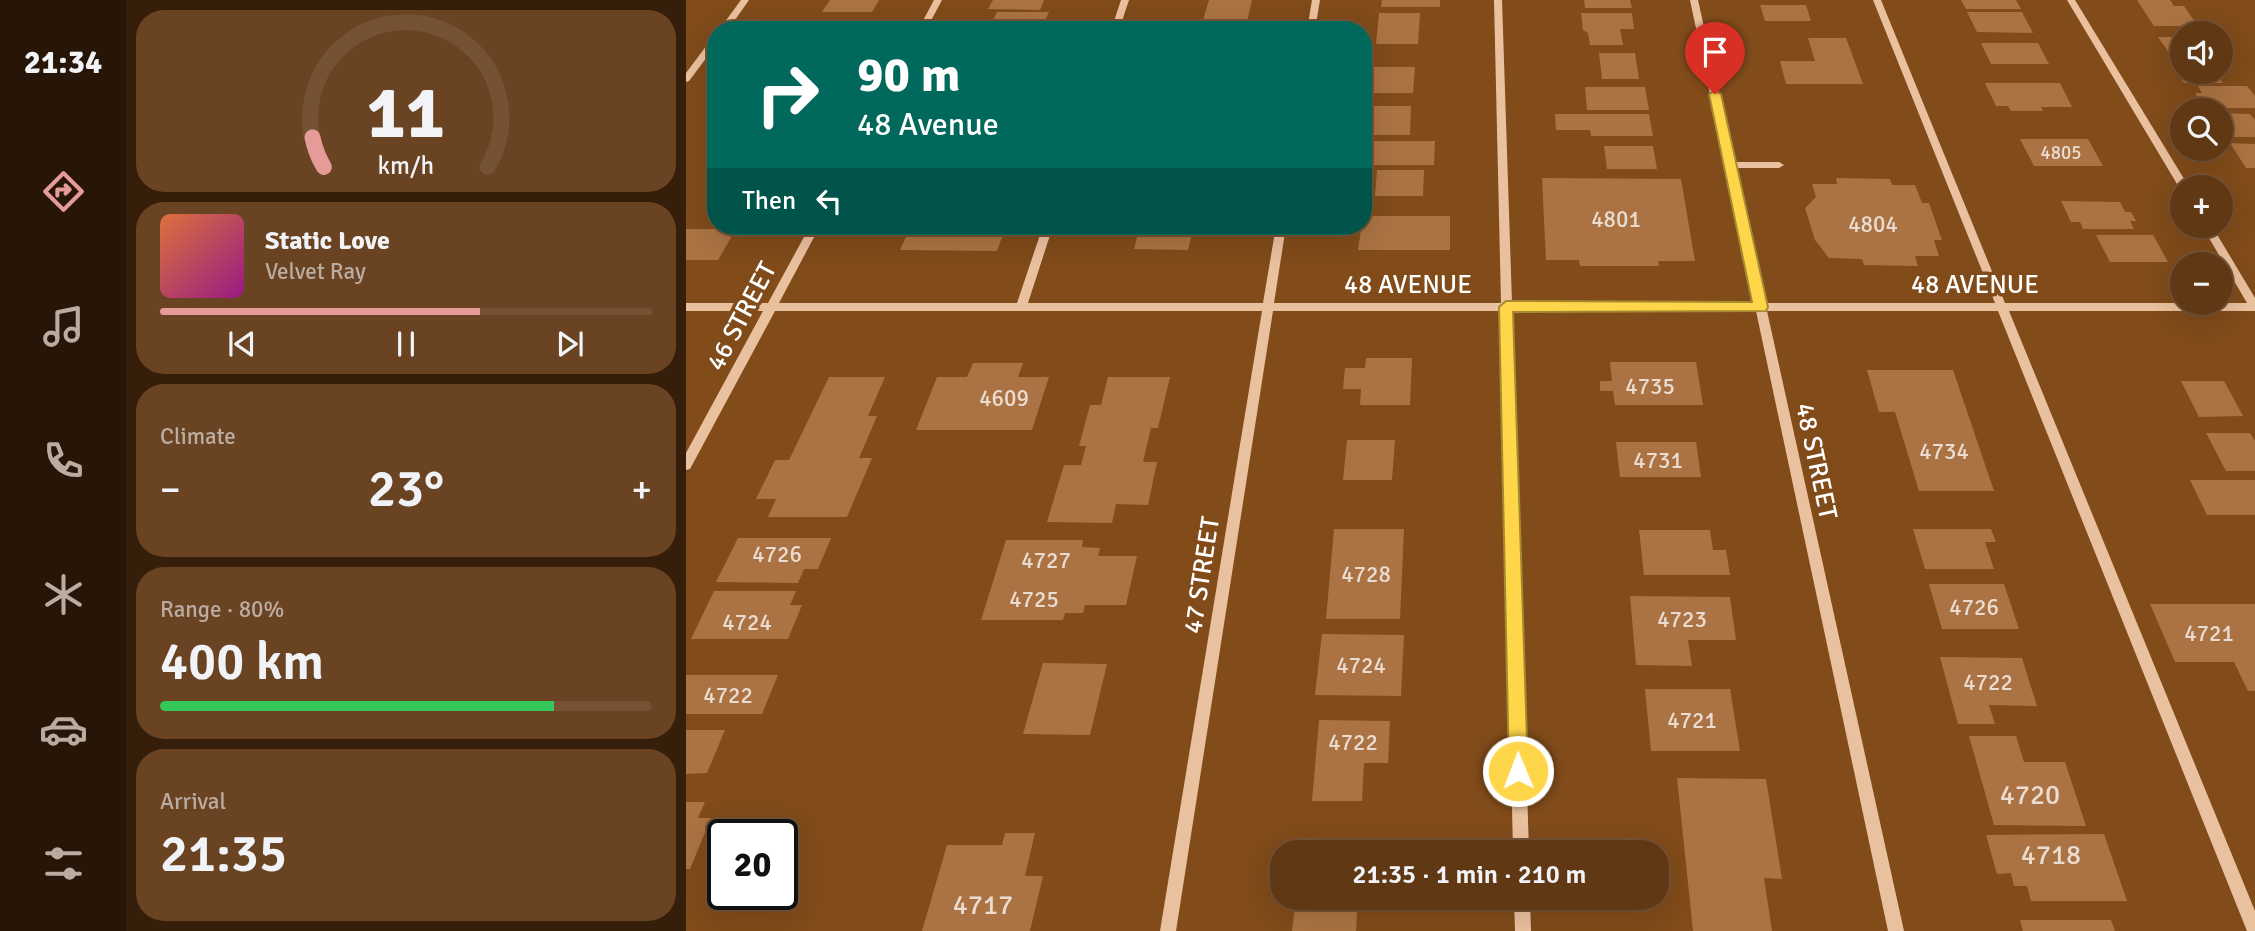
<!DOCTYPE html>
<html lang="en">
<head>
<meta charset="utf-8">
<style>
	:root { --surface:#613814; --page:#6a4322; --text:#f1f3f6; --muted:#baaca0; --line:#755234; --accent:#e69b98 }
	body { margin:0; font-family:Signika,sans-serif; background:var(--page); color:var(--text); height:100vh; display:flex; flex-direction:column; font-size:26px; white-space:nowrap }
	* { box-sizing:border-box; margin:0 }
	p { font-size:23px; color:var(--muted) }
	.icon { flex:none; width:38px; height:38px; fill:none; stroke:currentColor; stroke-width:2; stroke-linecap:round; stroke-linejoin:round }
	.map { position:relative; flex:1; overflow:hidden }
	.side { display:flex; flex-direction:column; gap:10px; padding:10px; background:#351f0b; width:560px }
	.side>* { flex:none }
	.guide { position:absolute; left:21px; top:21px; width:665px; height:214px; border-radius:28px; box-shadow:0 7px 28px #0002,0 0 0 2px var(--line); background:#00695c; color:#fff; overflow:hidden }
	.controls { position:absolute; left:1484px; top:21px; display:grid; gap:14px }
	.controls a { display:grid; place-items:center; width:63px; height:63px; border-radius:50%; background:var(--surface); box-shadow:0 7px 28px #0002,0 0 0 2px var(--line); font-size:35px }
	.speed { position:absolute; left:21px; top:819px; display:flex; gap:14px; font-size:35px; font-weight:700; text-align:center }
	.speed>* { display:grid; place-content:center; width:91px; height:91px; border-radius:50%; background:var(--surface); box-shadow:0 7px 28px #0002,0 0 0 2px var(--line); line-height:1 }
	.speed .limit { border:4px solid #111; border-radius:10px; background:#fff; color:#111 }
	.pin { position:absolute; display:grid; place-items:center; width:60px; height:60px; color:#fff; margin:-72px -30px; border-radius:50% 50% 50% 0; rotate:-45deg; box-shadow:0 0 7px #0007 }
	.pin .icon { rotate:45deg }
	.me { position:absolute; width:77px; margin:-38px; rotate:359deg; stroke-linejoin:round; filter:drop-shadow(0 0 5px #0008) }
	.turn { display:flex; align-items:center; gap:24px; height:147px; padding:0 35px; font-size:32px }
	.turn .icon { width:91px; height:91px; stroke-width:2.5 }
	.turn b { display:block; font-size:49px; line-height:60px }
	.then { display:flex; align-items:center; height:66px; padding:0 35px; background:#0003; gap:14px; font-size:26px }
	.big { font-size:52px; font-weight:600; line-height:1.1 }
	.side .widget { flex:1; display:flex; flex-direction:column; justify-content:center; gap:10px; min-width:0; padding:0 24px; border-radius:28px; background:var(--page) }
	.side .dial { align-items:center; gap:0 }
	.dial svg { height:182px; overflow:visible; fill:none; stroke:var(--line); stroke-width:7; stroke-linecap:round; text-anchor:middle }
	.dial text { fill:var(--text); stroke:none }
	.song { display:flex; align-items:center; gap:21px }
	.cover { width:84px; height:84px; border-radius:10px; background:linear-gradient(135deg,hsl(20 70% 55%),hsl(310 70% 35%)) }
	.played { height:7px; border-radius:4px; background:linear-gradient(90deg,var(--accent) 65%,var(--line) 65%) }
	.keys { display:flex; justify-content:space-around; direction:ltr }
	.heat { display:flex; justify-content:space-between; align-items:center; font-size:38px; direction:ltr }
	.charge { height:10px; border-radius:5px; background:linear-gradient(90deg,#34c759 80%,var(--line) 0) }
	.trip { position:absolute; left:584px; top:840px; width:399px; height:70px; border-radius:28px; background:var(--surface); box-shadow:0 7px 28px #0002,0 0 0 2px var(--line); font-weight:600; line-height:70px; text-align:center }
	main { display:flex; flex:1; min-height:0 }
	.dock { display:flex; flex-direction:column; width:126px; justify-content:space-around; align-items:center; background:#271608; color:var(--muted) }
	.dock .icon { width:49px; height:49px }
	.dock .on { color:var(--accent) }
	.dock b { font-size:32px; color:var(--text) }
	.map>svg:first-child { display:block }
	.building { fill:#ab7343 }
	.lines { fill:none; stroke-linecap:round; stroke-linejoin:round }
	.minor { fill:#eac19e; fill-rule:evenodd }
	.route { fill:#ffd54a; stroke:#a68a30; stroke-width:2 }
	.labels { text-anchor:middle; stroke-width:7; stroke-linejoin:round; paint-order:stroke }
	.far-number-label { font-size:19px; fill:#eadcd0 }
	.number-label { font-size:23px; fill:#eadcd0 }
	.street-label { font-size:26px; fill:#fff; stroke:#814b1a }
	.near-number-label { font-size:28px; fill:#eadcd0 }
</style>
</head>
<body>
<main>
<nav class="dock">
<b>21:34</b>
<svg class="icon on" aria-label="directions" viewBox="0 0 24 24"><path d="M12 3l9 9-9 9-9-9zM9 14v-3h6M13 9l2 2-2 2"/></svg>
<svg class="icon" aria-label="music" viewBox="0 0 24 24"><path d="M9 18V5l10-2v13"/><circle cx="6" cy="18" r="3"/><circle cx="16" cy="16" r="3"/></svg>
<svg class="icon" aria-label="phone" viewBox="0 0 24 24"><path d="M5 4h4l2 5-3 2q2 4 5 5l2-3 5 2v4C11 20 4 13 5 4z"/></svg>
<svg class="icon" aria-label="climate" viewBox="0 0 24 24"><path d="M12 3v18M4 7l16 10M4 17L20 7"/></svg>
<svg class="icon" aria-label="car" viewBox="0 0 24 24"><path d="M5 17H2v-5l4-1 3-4h7l3 4 3 1v5h-3M9 17h6M6 11h13"/><circle cx="7" cy="17" r="2"/><circle cx="17" cy="17" r="2"/></svg>
<svg class="icon" aria-label="filters" viewBox="0 0 24 24"><path d="M4 7h16M4 17h16"/><circle cx="9" cy="7" r="2"/><circle cx="15" cy="17" r="2"/></svg>
</nav>
<section class="side">
<div class="widget dial"><svg viewBox="0 0 100 80">
<path d="M14 69A42 42 0 1 1 86 69"/>
<path d="M14 69A42 42 0 0 1 9 56" stroke="#e69b98"/>
<text x="50" y="56" font-size="32" font-weight="700">11</text>
<text x="50" y="72" font-size="11">km/h</text>
</svg></div>
<div class="widget">
<div class="song"><i class="cover"></i><div><b>Static Love</b><p>Velvet Ray</p></div></div>
<div class="played"></div>
<div class="keys"><svg class="icon" aria-label="previous" viewBox="0 0 24 24"><path d="M18 5L8 12l10 7zM5 5v14"/></svg><svg class="icon" aria-label="pause" viewBox="0 0 24 24"><path d="M8 5v14M16 5v14"/></svg><svg class="icon" aria-label="next" viewBox="0 0 24 24"><path d="M6 5l10 7-10 7zM19 5v14"/></svg></div>
</div>
<div class="widget"><p>Climate</p>
<div class="heat"><a>−</a><b class="big">23°</b><a>+</a></div>
</div>
<div class="widget"><p>Range · 80%</p><b class="big">400 km</b><div class="charge"></div></div>
<div class="widget"><p>Arrival</p><b class="big">21:35</b></div>
</section>
<div class="map">
<svg width="1569" height="931" viewBox="0 0 1569 931">
	<rect width="100%" height="100%" fill="#814b1a"/>
	<g class="building">
		<path d="M144 0H193L186 12H136Z"/>
		<path d="M307 0H358L354 10 302 9Z"/>
		<path d="M523 0H566L559 30H514Z"/>
		<path d="M696 0H754V7H695Z"/>
		<path d="M898 0H944L946 8H899Z"/>
		<path d="M1275 0H1330L1335 9H1280Z"/>
		<path d="M1451 0H1484L1488 6H1498L1512 26H1468Z"/>
		<path d="M1074 5H1120L1125 21H1079Z"/>
		<path d="M311 12H363L355 30H302Z"/>
		<path d="M1281 12H1336L1347 33 1291 32Z"/>
		<path d="M693 13H734L732 44H690Z"/>
		<path d="M895 13H946L948 29H934L937 45H904L902 33 897 30Z"/>
		<path d="M130 19H184L177 30H123Z"/>
		<path d="M1472 37H1496V57H1486Z"/>
		<path d="M1122 38H1160L1177 84H1100L1094 61H1129Z"/>
		<path d="M1295 43H1352L1363 64H1305Z"/>
		<path d="M913 53H949L953 79H916Z"/>
		<path d="M1486 66H1496V72H1529L1537 83H1498Z"/>
		<path d="M683 67H729L727 93H680L681 88H677V72H683Z"/>
		<path d="M1299 83H1374L1386 107H1355L1357 111H1325L1322 106H1310Z"/>
		<path d="M1512 86H1561L1569 96V108H1527L1523 102H1515L1509 93H1516Z"/>
		<path d="M899 87H959L963 110H901Z"/>
		<path d="M687 106H725L724 135H684Z"/>
		<path d="M1535 113 1564 114 1569 120V137H1541L1535 127Z"/>
		<path d="M869 114H963L967 136H905L904 130H870Z"/>
		<path d="M1334 139H1402L1417 166H1348Z"/>
		<path d="M682 141H749L748 165H680Z"/>
		<path d="M1544 143 1569 144V168H1560Z"/>
		<path d="M918 146H967L971 169H921Z"/>
		<path d="M691 170H738L737 196H689Z"/>
		<path d="M856 178 995 179 1009 261H972L973 266H894L893 260H860Z"/>
		<path d="M1150 178 1204 179 1206 185H1229L1236 203H1243L1256 240H1248L1253 256H1229L1232 266 1178 265 1176 259 1143 258 1129 240 1119 208 1130 197 1126 184H1151Z"/>
		<path d="M1375 201 1434 202 1439 212H1445L1450 221H1444L1448 229H1397L1394 222H1385Z"/>
		<path d="M677 216H764V250H672Z"/>
		<path d="M225 226H320L311 251 214 250Z"/>
		<path d="M454 226H508L502 250 448 249Z"/>
		<path d="M0 229H50L32 260H0Z"/>
		<path d="M1410 235H1467L1482 262H1424Z"/>
		<path d="M680 358H726L724 405H674L675 389H657L659 368H679Z"/>
		<path d="M924 362H1010L1017 405H929L927 391H914V381H926Z"/>
		<path d="M287 363H337L332 377H363L346 430H230L251 377H281Z"/>
		<path d="M1181 370H1267L1308 491H1233L1209 412H1193Z"/>
		<path d="M143 377H199L182 416H191L173 458H186L161 517H82L90 499H70L89 460H103Z"/>
		<path d="M422 377H484L472 428H465L457 462H471L462 505 430 504 426 523 361 522 378 465H395L400 446H393L404 405H415Z"/>
		<path d="M1495 381H1538L1557 416 1513 417Z"/>
		<path d="M1520 433H1564L1569 441V471H1540Z"/>
		<path d="M661 440H709L706 480H657Z"/>
		<path d="M930 442H1010L1015 477H934Z"/>
		<path d="M1504 480H1569V515H1521Z"/>
		<path d="M648 529H718L714 619H640Z"/>
		<path d="M1227 529H1305L1310 542H1299L1308 569H1239Z"/>
		<path d="M953 530H1024L1027 550H1040L1044 575H958Z"/>
		<path d="M52 538H145L132 569H118L112 583 30 582Z"/>
		<path d="M320 540H397L396 547 414 548 412 556H451L440 605H399L397 613H379L377 620H295Z"/>
		<path d="M1243 584H1318L1333 629H1256Z"/>
		<path d="M28 591H110L104 605H116L102 639H5Z"/>
		<path d="M944 596 1044 597 1050 640H1002L1006 666 950 665Z"/>
		<path d="M1464 604H1569V691H1562L1548 662H1489Z"/>
		<path d="M636 634 718 635 715 696 629 695Z"/>
		<path d="M1254 657 1336 658 1351 706 1303 705 1309 724H1272Z"/>
		<path d="M357 663 421 664 404 735 337 734Z"/>
		<path d="M0 675H92L76 714H0Z"/>
		<path d="M959 689H1044L1054 751H965Z"/>
		<path d="M633 720 704 721 702 763H678L676 801H626Z"/>
		<path d="M0 730H39L21 773 0 774Z"/>
		<path d="M1283 736H1330L1338 762H1379L1400 826 1308 825Z"/>
		<path d="M991 778 1080 779 1096 879 1078 878 1086 931H1007Z"/>
		<path d="M0 802H19L12 818H25L4 869H0Z"/>
		<path d="M319 833H349L339 876H357L344 931H236L261 845H316Z"/>
		<path d="M1418 834 1441 901H1345L1341 886H1328L1325 873 1311 874 1300 835Z"/>
		<path d="M610 898H672L670 931H606Z"/>
		<path d="M1334 920H1425L1429 931H1337Z"/>
	</g>
	<g class="lines">
		<g class="minor">
			<path d="M55 0H63L42 30H33Z"/>
			<path d="M248 0H256L240 30H232Z"/>
			<path d="M435 0H443L433 30H425Z"/>
			<path d="M626 0H634L629 30H621Z"/>
			<path d="M808 0H816L826 303H1068L1004 0H1012L1048 162H1093L1098 165 1093 168H1049L1079 303H1309L1187 0H1195L1319 303H1561L1516 226H1526L1569 298V311H1323L1569 911V931H1561L1312 311H1081L1218 931H1202L1070 311H826L843 852H827L815 311H587L490 931H474L576 311H89L4 469 0 470V453L77 311H0V303H82L124 226H134L93 303H331L357 226H367L342 303H577L590 226H600L588 303H815Z"/>
			<path d="M1381 0H1389L1503 187H1496V190L1494 189Z"/>
			<path d="M30 36V45L3 81 0 82V73L27 37Z"/>
			<path d="M828 898H844L845 931H829Z"/>
		</g>
	</g>
	<path class="route" d="M1029 91 1035 94 1082 307 1080 311 827 312 842 771 839 778 832 781 825 778 823 771 813 307 820 301 1066 302 1023 94Z"/>
	<g class="labels">
		<g class="far-number-label">
			<text x="1375" y="159">4805</text>
		</g>
		<g class="number-label">
			<text x="930" y="227">4801</text>
			<text x="1187" y="232">4804</text>
			<text x="964" y="394">4735</text>
			<text x="318" y="406">4609</text>
			<text x="1258" y="459">4734</text>
			<text x="972" y="468">4731</text>
			<text x="91" y="562">4726</text>
			<text x="360" y="568">4727</text>
			<text x="680" y="582">4728</text>
			<text x="348" y="607">4725</text>
			<text x="1288" y="615">4726</text>
			<text x="996" y="627">4723</text>
			<text x="61" y="630">4724</text>
			<text x="1523" y="641">4721</text>
			<text x="675" y="673">4724</text>
			<text x="1302" y="690">4722</text>
			<text x="42" y="703">4722</text>
			<text x="1006" y="728">4721</text>
			<text x="667" y="750">4722</text>
		</g>
		<g class="street-label">
			<text x="722" y="293">48 AVENUE</text>
			<text x="1289" y="293">48 AVENUE</text>
			<text transform="translate(55 316) rotate(-62)" y="9">46 STREET</text>
			<text transform="translate(1131 461) rotate(78)" y="9">48 STREET</text>
			<text transform="translate(515 575) rotate(-81)" y="9">47 STREET</text>
		</g>
		<g class="near-number-label">
			<text x="1344" y="804">4720</text>
			<text x="1365" y="864">4718</text>
			<text x="297" y="914">4717</text>
		</g>
	</g>
</svg>
<div class="controls">
<a><svg class="icon" aria-label="sound" viewBox="0 0 24 24"><path d="M4 9h4l5-4v14l-5-4H4zM17 9q2 3 0 6"/></svg></a>
<a><svg class="icon" aria-label="search" viewBox="0 0 24 24"><circle cx="10" cy="10" r="6"/><path d="M15 15l6 6"/></svg></a>
<a>+</a>
<a>−</a>
</div>
<div class="speed"><div class="limit">20</div></div>
<div class="pin" style="left:1029px;top:94px;background:#d93025"><svg class="icon" aria-label="arrive" viewBox="0 0 24 24"><path d="M6 21V4h12l-3 4 3 4H6"/></svg></div>
<svg class="me" style="left:832px;top:771px" viewBox="-20 -20 40 40"><circle r="17" fill="#ffd54a" stroke="#fff" stroke-width="3"/><path d="M0-11L8 9 0 5-8 9z" fill="#fff"/></svg>
<div class="trip">21:35 · 1 min · 210 m</div>
<div class="guide">
<div class="turn"><svg class="icon" aria-label="right" viewBox="0 0 24 24"><path d="M7 20v-9h11M14 6l5 5-5 5"/></svg><div><b>90 m</b>48 Avenue</div></div>
<div class="then">Then<svg class="icon" aria-label="left" viewBox="0 0 24 24"><path d="M17 20v-9H6M10 6l-5 5 5 5"/></svg></div>
</div>
</div>
</main>
</body>
</html>
